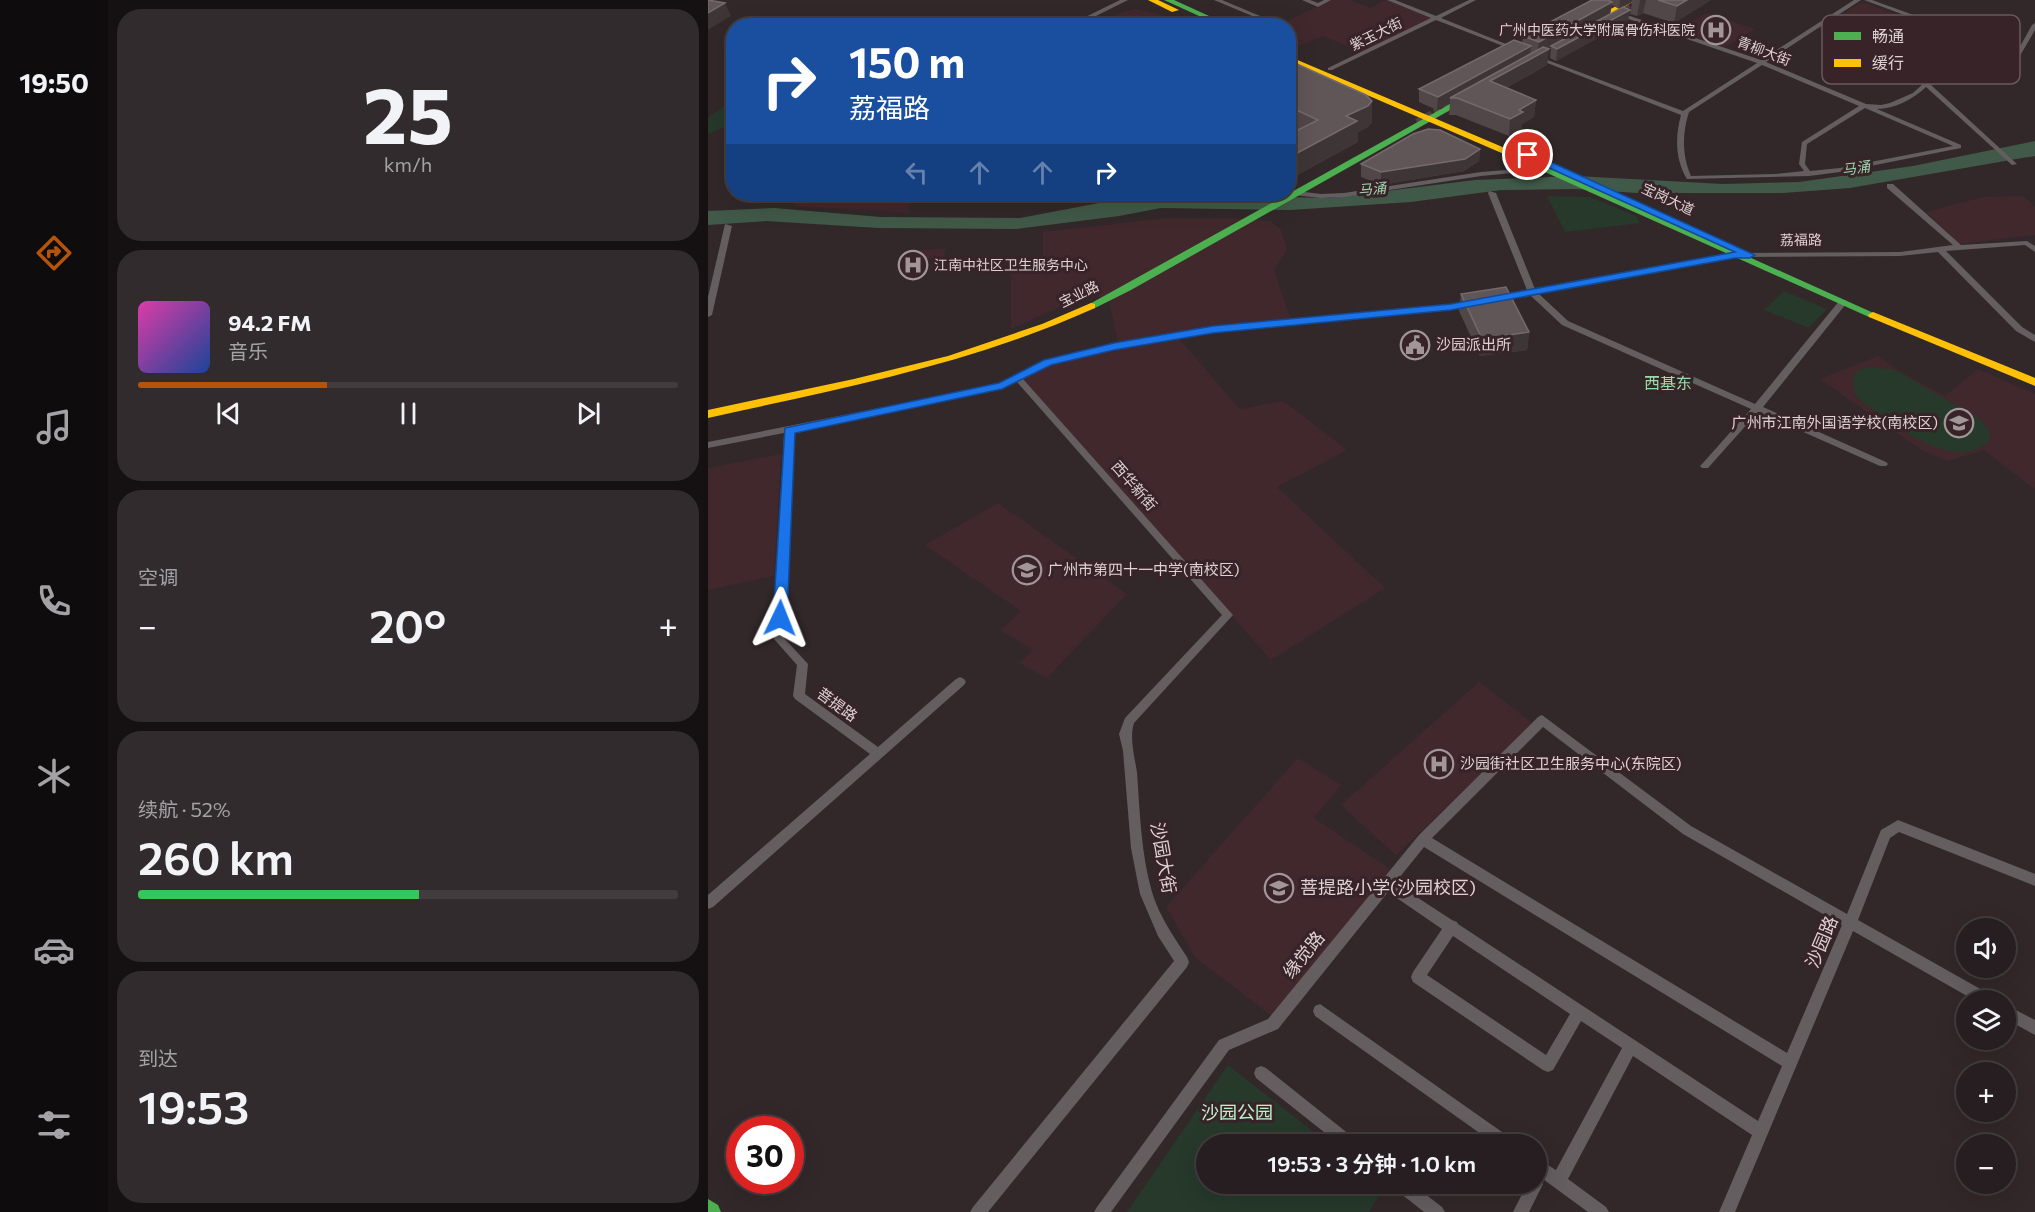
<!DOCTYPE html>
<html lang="zh">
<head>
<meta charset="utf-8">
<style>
	:root { --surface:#261e20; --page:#322b2d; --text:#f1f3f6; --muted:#a4a2a5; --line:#423c3e; --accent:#b45309 }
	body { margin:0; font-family:Commissioner,"Noto Sans SC",sans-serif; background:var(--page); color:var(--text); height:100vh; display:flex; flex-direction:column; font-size:22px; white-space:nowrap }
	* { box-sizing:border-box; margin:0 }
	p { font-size:20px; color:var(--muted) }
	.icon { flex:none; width:33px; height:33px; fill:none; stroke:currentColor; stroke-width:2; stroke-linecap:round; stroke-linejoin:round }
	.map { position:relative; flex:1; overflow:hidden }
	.panel { display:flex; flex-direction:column; gap:9px; padding:9px; background:#151012; width:600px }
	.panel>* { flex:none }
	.guide { position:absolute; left:18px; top:18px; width:570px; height:183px; border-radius:24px; box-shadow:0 6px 24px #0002,0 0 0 2px var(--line); background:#1a4fa0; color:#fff; overflow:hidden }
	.tools { position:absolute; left:1248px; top:918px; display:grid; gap:12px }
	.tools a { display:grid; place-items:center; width:60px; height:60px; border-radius:50%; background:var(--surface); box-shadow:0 6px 24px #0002,0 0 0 2px var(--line); font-size:30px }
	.speed { position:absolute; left:18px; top:1116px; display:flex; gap:12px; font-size:30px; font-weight:700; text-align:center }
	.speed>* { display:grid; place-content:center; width:78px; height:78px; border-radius:50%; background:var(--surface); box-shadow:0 6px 24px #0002,0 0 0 2px var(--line); line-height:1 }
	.speed .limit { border:9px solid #d22; background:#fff; color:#111 }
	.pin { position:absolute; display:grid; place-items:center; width:51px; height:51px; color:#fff; margin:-26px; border:3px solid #fff; border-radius:50%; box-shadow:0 2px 6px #0007 }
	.me { position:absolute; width:66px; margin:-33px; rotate:2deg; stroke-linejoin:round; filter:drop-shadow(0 0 4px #0008) }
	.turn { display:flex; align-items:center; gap:21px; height:126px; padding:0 24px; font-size:27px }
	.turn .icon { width:78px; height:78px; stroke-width:2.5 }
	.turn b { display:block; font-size:42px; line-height:51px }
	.lanes { display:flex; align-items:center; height:57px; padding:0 24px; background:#0003; justify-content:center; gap:30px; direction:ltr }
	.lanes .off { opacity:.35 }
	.big { font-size:45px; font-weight:600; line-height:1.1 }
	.panel .widget { flex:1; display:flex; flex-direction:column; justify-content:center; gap:9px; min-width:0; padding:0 21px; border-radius:24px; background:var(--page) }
	.panel .dial { align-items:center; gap:0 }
	.dial b { font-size:78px; line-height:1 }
	.song { display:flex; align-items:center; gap:18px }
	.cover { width:72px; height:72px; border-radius:9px; background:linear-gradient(135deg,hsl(320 70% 55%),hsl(220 70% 35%)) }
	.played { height:6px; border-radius:3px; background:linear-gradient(90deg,var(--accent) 35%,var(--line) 35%) }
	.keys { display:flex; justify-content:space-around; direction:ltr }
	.heat { display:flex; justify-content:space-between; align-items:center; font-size:33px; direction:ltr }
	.charge { height:9px; border-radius:4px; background:linear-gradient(90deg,#34c759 52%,var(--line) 0) }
	.trip { position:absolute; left:488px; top:1134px; width:351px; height:60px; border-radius:30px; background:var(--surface); box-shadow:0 6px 24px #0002,0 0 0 2px var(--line); font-weight:600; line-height:60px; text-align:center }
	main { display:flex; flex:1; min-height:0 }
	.tab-bar { display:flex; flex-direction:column; width:108px; justify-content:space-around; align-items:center; background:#0f0c0d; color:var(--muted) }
	.tab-bar .icon { width:42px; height:42px }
	.tab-bar .current { color:var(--accent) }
	.tab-bar b { font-size:27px; color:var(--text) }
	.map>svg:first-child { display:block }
	.built { fill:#40282d }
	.green { fill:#26392b }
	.water { fill:#415948 }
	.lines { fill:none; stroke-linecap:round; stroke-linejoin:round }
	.street-tunnel { stroke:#4c4244; stroke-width:7; stroke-dasharray:7 3; stroke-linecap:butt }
	.street { fill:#645e60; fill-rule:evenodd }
	.fast { fill:#4caf50; fill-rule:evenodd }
	.slow { fill:#ffc107; fill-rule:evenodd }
	.wall { fill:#514749; fill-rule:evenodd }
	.shaded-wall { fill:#3e3537 }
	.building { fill:#605658; stroke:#746a6c; stroke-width:1.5 }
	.route { fill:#1a73e8; stroke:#114b97; stroke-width:1.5 }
	.labels { text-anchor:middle; stroke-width:6; stroke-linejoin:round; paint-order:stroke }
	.far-poi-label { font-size:14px; fill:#dfd2d4; stroke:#372328; text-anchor:end }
	.far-street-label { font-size:14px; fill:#dfd2d4; stroke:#372328 }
	.far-water-label { font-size:14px; font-style:italic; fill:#a2d6b0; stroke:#372328 }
	.poi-label { font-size:15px; fill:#dfd2d4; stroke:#372328; text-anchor:start }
	.street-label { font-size:15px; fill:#dfd2d4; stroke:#372328 }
	.neighbourhood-label { font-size:16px; fill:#96ddaa; stroke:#372328 }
	.near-street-label { font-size:18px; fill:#dfd2d4; stroke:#372328 }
	.near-poi-label { font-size:18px; fill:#dfd2d4; stroke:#372328; text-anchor:start }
	.near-park-label { font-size:18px; fill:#bcf1ca; stroke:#372328 }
	.key { fill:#372328; stroke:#69585c; stroke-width:1.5 }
	.key-label { font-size:16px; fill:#dfd2d4 }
</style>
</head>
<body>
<main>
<nav class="tab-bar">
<b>19:50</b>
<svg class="icon current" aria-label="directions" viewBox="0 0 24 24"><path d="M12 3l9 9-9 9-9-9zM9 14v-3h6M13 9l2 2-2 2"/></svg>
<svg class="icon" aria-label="music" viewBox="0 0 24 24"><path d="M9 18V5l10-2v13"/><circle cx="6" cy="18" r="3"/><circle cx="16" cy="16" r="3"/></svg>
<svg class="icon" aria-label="phone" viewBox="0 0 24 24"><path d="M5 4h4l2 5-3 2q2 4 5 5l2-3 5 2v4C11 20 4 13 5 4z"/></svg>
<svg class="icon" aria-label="climate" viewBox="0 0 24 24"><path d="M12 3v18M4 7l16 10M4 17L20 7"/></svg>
<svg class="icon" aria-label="car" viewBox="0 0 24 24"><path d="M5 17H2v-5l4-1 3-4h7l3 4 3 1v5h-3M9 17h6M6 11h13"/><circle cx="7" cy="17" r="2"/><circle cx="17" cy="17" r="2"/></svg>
<svg class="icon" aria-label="filters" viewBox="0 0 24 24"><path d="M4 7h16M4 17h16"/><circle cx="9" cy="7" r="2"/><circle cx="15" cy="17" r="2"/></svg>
</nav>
<section class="panel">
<div class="widget dial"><b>25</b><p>km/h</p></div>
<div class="widget">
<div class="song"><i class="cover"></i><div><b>94.2 FM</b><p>音乐</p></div></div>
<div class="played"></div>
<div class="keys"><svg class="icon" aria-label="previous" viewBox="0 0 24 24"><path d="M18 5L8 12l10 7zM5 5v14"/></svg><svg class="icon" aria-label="pause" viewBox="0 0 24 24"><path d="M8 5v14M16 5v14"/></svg><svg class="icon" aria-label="next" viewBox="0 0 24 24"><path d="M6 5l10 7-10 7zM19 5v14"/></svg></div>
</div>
<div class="widget"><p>空调</p>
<div class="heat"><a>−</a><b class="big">20°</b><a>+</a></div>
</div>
<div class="widget"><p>续航 · 52%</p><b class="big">260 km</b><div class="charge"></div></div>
<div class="widget"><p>到达</p><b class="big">19:53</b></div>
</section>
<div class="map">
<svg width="1327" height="1212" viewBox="0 0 1327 1212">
	<rect width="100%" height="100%" fill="#32282a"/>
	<g class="built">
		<path d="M624 0H643L662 8 678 0 725 18 653 52 615 36 581 50 580 26H568Z"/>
		<path d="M1155 2 1203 20 1250 45 1236 55 1204 65 1109 28Z"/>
		<path d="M426 9 451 14 468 21V25L486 23 492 25H378Z"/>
		<path d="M998 13 1047 29 1017 47 968 31Z"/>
		<path d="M81 194H202L201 213 88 206 80 198Z"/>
		<path d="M1316 196 1327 207V235L1251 244 1218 212 1275 197Z"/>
		<path d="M457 218H518L562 221 572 228 579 249 566 270 583 320 410 343 401 301 383 293 303 329V271L335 262V232Z"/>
		<path d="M238 248 236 257 214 259 211 270 196 271 202 251Z"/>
		<path d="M471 339 532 409 575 401 639 450 569 487 677 588 563 660 314 379 343 365 408 349Z"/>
		<path d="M1170 356 1187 369 1237 396 1270 369 1327 394V489L1276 450 1239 461 1212 449 1112 379Z"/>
		<path d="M73 454 66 576 0 590V468Z"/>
		<path d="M290 503 419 594 339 678 311 663 325 650 293 630 313 611 217 545Z"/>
		<path d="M771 682 826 724 688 855 633 805Z"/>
		<path d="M590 758 633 785 606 818 682 869 566 1018 487 957 458 907Z"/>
	</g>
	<g class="green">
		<path d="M25 99V123L0 134V118Z"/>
		<path d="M839 196 882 197 928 216 932 223 857 232Z"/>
		<path d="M1076 291 1119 309 1101 328 1056 310Z"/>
		<path d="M1161 367 1187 370 1273 420 1281 431 1282 439C1248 479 1179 418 1148 397L1145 377 1150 370Z"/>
		<path d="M520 1065 621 1144H498V1184H671L676 1187 661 1212H419Z"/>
	</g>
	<path class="water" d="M1327 141V156L1314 158 1142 188 1075 193H929L867 189 793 190 703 202 582 210 453 208 411 216 308 229 170 228 58 221 0 225V211L66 208 173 217 312 218 439 194 622 198 767 180 868 176 1015 184 1091 182 1205 166Z"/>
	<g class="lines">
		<g class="street-tunnel">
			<path d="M906 13 930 0"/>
			<path d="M709 122 753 98"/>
		</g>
		<g class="street">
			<path d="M412 0H420L368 26H359Z"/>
			<path d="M506 0H514L571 24 566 25Z"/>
			<path d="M594 0H602L610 3 616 0H623L610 7Z"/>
			<path d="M679 0H687L728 16 761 0H768L733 18 813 50 808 51 728 20 624 70H620V68L723 18Z"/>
			<path d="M883 0H890L913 13 1053 60 1146 0H1153L1058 62 1158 104 1173 105 1182 103 1205 93 1216 83 1254 75 1276 60 1207 19 1156 0H1164L1211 17 1281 58 1309 52 1324 25 1327 23V30L1313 54 1282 61 1258 77 1223 85 1309 164 1304 165 1218 87C1205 99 1187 109 1169 109L1253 145V148L1132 172 1101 176 979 179C967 159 967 137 973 115L829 59 834 58 975 111 1049 63 909 15ZM1054 65 1151 106 1094 142 1091 164 1096 171 1067 174 983 176C974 156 974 133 981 112ZM1157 108 1245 146 1132 168 1102 171 1097 164 1099 144Z"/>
			<path d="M836 167 839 169 838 170 773 176 636 197 613 198 577 194H580V190L613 194 636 193 773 172Z"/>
			<path d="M1179 184H1185L1253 245 1319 241 1327 246V252L1317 245 1238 251 1314 327 1327 335V342L1308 331 1230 252 1192 256 1027 257 830 293 860 321 1047 404 1132 300H1138V304L1055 407 1178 462 1180 464 1178 466H1172L1050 412 1000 468H994L992 466 994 464 1043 409 854 325 822 295 790 300 786 298 790 296 819 290 780 193 781 191 788 193 827 289 1027 253 1192 252 1245 245 1179 188Z"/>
			<path d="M17 224 24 226 4 315 0 317V297Z"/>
			<path d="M765 301 769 303 768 305 743 309 505 333 406 349 343 365 315 379 525 615 426 723C421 739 427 757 429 773 432 813 433 854 444 892 451 916 466 937 479 957L481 962 479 967 280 1212H262L265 1207 466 961 450 936 432 894 423 848 415 751 411 734 417 718 514 615 309 382 294 389 86 431 76 638 100 664 97 694 170 747 248 679 252 677 256 679 258 682 256 685 5 907 0 909V895L162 754 87 699 85 696 89 665 66 639 76 433 0 448V442L292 384 337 361 406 343 505 327 743 305Z"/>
			<path d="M834 715 983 826 1139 914 1173 830 1190 820 1327 874V886L1191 832 1182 838 1150 920 1283 995 1285 1000H1266L1145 931 1027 1212H1011L1044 1135 925 1056 860 1179 898 1207 901 1212H880L828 1174V1158L848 1170 914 1048 873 1021 845 1070 840 1072 835 1070 705 982 703 977 705 972 734 929 680 892 570 1029 521 1050 403 1212H386L389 1207 511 1040 560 1019 711 835 830 717ZM835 727 975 834 1134 925 1079 1053 724 838ZM716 847 1074 1066 1050 1121 750 924 749 922 744 920 687 883ZM745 936 862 1014 838 1055 719 975Z"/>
			<path d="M612 1004 804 1139 806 1144H787L607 1016 605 1011 607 1006Z"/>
			<path d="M1298 1005 1327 1020V1035L1298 1019Z"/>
			<path d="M553 1066 558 1068 647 1139 649 1144H631L548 1078 546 1073 548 1068Z"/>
			<path d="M828 1177 832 1179 835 1184 821 1212H805L819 1184H828Z"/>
			<path d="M684 1184H704L734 1207 737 1212H716L687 1189Z"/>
		</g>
		<g class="fast">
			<path d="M456 0H466L523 26H513Z"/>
			<path d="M753 98 760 100 423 290 387 308 383 309 378 306Z"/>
			<path d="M819 160H825L1170 315 1165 318 1161 317 819 164Z"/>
			<path d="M0 1199 10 1205 13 1212H0Z"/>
		</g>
		<g class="slow">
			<path d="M440 0H450L471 10 464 12Z"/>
			<path d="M919 0H928L890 22 883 20Z"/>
			<path d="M580 56 825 160 826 162 819 164 580 61Z"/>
			<path d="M383 303 387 304V308C260 365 134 388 0 418V410L146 379 240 356 334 324Z"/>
			<path d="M1165 312 1327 378V386L1161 317 1160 315Z"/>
		</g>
	</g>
	<g class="wall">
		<path d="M884 0H1003L966 23 935 13 929 16 922 14 924 2 915 7 920 21 848 61 842 58 843 47 840 48 841 49 839 65 798 88 828 100 826 117 814 124V129L801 136 748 115H741L742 103 729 110 711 102V89L814 43 815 36ZM904 5 911 9 902 14Z"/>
		<path d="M580 60 664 122 660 127 650 132V142L580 180V135L590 131 580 126Z"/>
		<path d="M772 149 771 161 756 171 673 185 653 177V164Z"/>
		<path d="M753 294 821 332 819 350 772 356 751 311Z"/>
	</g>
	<g class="shaded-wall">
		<path d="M912 0H924V2L911 9Z"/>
		<path d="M932 0H938L935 13 929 16Z"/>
		<path d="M979 0H1003L966 23 969 6Z"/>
		<path d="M904 2 902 14 829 54 831 42Z"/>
		<path d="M17 3 23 16 0 30V13Z"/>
		<path d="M922 10 920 21 848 61 849 49Z"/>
		<path d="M823 46 822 58 742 98V103L729 110 730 97Z"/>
		<path d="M841 49 839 65 780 98 782 81Z"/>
		<path d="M828 100 826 117 814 124V129L801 136 802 119 811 110Z"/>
		<path d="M664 101V122L660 127 650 132V142L580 180V158L638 116Z"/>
		<path d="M772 149 771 161 756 171 673 185V172Z"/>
		<path d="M821 332 819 350 772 356 774 339Z"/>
	</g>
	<g class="building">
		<path d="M0 0 17 3 0 13Z"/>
		<path d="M884 0H900L904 2 831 42 815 36Z"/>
		<path d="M950 0H979L969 6Z"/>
		<path d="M915 7 922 10 849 49 843 46Z"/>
		<path d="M806 40 823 46 730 97 711 89Z"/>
		<path d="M835 47 841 49 782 81 828 100 811 110 815 112 802 119 749 98H742Z"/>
		<path d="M580 60 658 95 664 101 660 106 638 116 649 121 580 158V135L610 120 580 106Z"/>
		<path d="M720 129 732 130 772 149 757 159 673 172 653 164 705 134Z"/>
		<path d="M798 287 821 332 774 339 753 294Z"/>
	</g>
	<path class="route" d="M817 153H823L1047 255 1042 258H1027L743 310 505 333 406 350 343 365 294 389 87 433 79 618 72 623 67 621 65 618 77 428 291 383 336 360 406 343 505 326 743 304 1027 252 817 157Z"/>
	<defs>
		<g id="hospital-ring" transform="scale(1.5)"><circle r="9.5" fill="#372328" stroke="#a29698" stroke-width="1.5"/><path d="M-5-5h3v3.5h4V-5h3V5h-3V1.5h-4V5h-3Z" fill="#a29698"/></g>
		<g id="civic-ring" transform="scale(1.5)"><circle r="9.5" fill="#372328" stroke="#a29698" stroke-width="1.5"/><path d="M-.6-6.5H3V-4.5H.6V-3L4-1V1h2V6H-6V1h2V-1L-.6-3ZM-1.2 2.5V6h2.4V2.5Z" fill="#a29698"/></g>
		<g id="school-ring" transform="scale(1.5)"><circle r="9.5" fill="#372328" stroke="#a29698" stroke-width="1.5"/><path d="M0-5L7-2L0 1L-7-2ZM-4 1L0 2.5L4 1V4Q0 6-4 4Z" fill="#a29698"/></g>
	</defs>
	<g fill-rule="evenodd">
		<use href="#hospital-ring" x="1008" y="30"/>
		<use href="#hospital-ring" x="205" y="265"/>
		<use href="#civic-ring" x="707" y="345"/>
		<use href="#school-ring" x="1251" y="423"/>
		<use href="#school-ring" x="319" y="570"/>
		<use href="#hospital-ring" x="731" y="764"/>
		<use href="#school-ring" x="571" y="888"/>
	</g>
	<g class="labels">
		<g class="far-poi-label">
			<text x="987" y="35">广州中医药大学附属骨伤科医院</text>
			<text x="226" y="270" text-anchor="start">江南中社区卫生服务中心</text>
		</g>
		<g class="far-street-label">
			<text transform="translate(668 34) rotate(-26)" y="5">紫玉大街</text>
			<text transform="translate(1056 51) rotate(21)" y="5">青柳大街</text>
			<text transform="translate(960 199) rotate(25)" y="5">宝岗大道</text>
			<text transform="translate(1093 240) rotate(-1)" y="5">荔福路</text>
			<text transform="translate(371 294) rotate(-26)" y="5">宝业路</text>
		</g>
		<g class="far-water-label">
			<text transform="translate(1148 168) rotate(-8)" y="5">马涌</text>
			<text transform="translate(664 189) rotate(-5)" y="5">马涌</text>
		</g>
		<g class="poi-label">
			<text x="728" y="350">沙园派出所</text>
			<text x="1230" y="428" text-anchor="end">广州市江南外国语学校(南校区)</text>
			<text x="340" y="575">广州市第四十一中学(南校区)</text>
			<text x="752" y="769">沙园街社区卫生服务中心(东院区)</text>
		</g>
		<g class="street-label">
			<text transform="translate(426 486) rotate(49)" y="5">西华新街</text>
			<text transform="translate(129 705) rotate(36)" y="5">菩提路</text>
		</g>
		<g class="neighbourhood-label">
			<text x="960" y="389">西基东</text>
		</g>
		<g class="near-street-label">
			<text transform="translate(455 858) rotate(80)" y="6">沙园大街</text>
			<text transform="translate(1114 942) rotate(-67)" y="6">沙园路</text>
			<text transform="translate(596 955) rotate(-51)" y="6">缘觉路</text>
		</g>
		<g class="near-poi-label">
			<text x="592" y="894">菩提路小学(沙园校区)</text>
		</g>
		<g class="near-park-label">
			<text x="529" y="1119">沙园公园</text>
		</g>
	</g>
	<rect x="1114" y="15" width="198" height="69" rx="9" class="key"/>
	<rect x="1126" y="32" width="27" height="8" fill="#4caf50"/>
	<rect x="1126" y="59" width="27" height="8" fill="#ffc107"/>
	<g class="key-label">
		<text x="1164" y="42">畅通</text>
		<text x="1164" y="69">缓行</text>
	</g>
</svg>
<div class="tools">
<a><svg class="icon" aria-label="sound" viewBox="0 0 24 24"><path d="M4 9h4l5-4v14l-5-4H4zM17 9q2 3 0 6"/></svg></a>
<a><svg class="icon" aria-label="layers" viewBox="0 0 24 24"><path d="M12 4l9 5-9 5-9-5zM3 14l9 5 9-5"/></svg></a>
<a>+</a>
<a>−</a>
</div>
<div class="speed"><div class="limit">30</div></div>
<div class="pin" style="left:820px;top:155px;background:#d93025"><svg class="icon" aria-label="arrive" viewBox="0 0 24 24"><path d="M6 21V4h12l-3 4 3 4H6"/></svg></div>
<svg class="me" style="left:72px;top:618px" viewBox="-20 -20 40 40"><path d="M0-17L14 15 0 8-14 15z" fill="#1a73e8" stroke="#fff" stroke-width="4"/></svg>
<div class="trip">19:53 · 3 分钟 · 1.0 km</div>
<div class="guide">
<div class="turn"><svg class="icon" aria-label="right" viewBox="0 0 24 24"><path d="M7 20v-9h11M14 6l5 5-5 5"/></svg><div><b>150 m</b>荔福路</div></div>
<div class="lanes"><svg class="icon off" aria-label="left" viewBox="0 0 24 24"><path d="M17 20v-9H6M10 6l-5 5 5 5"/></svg><svg class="icon off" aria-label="ahead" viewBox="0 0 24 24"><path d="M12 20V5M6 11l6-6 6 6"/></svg><svg class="icon off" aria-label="ahead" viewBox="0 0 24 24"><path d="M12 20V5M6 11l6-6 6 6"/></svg><svg class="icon" aria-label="right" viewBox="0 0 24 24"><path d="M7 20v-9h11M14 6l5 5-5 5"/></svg></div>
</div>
</div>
</main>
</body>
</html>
